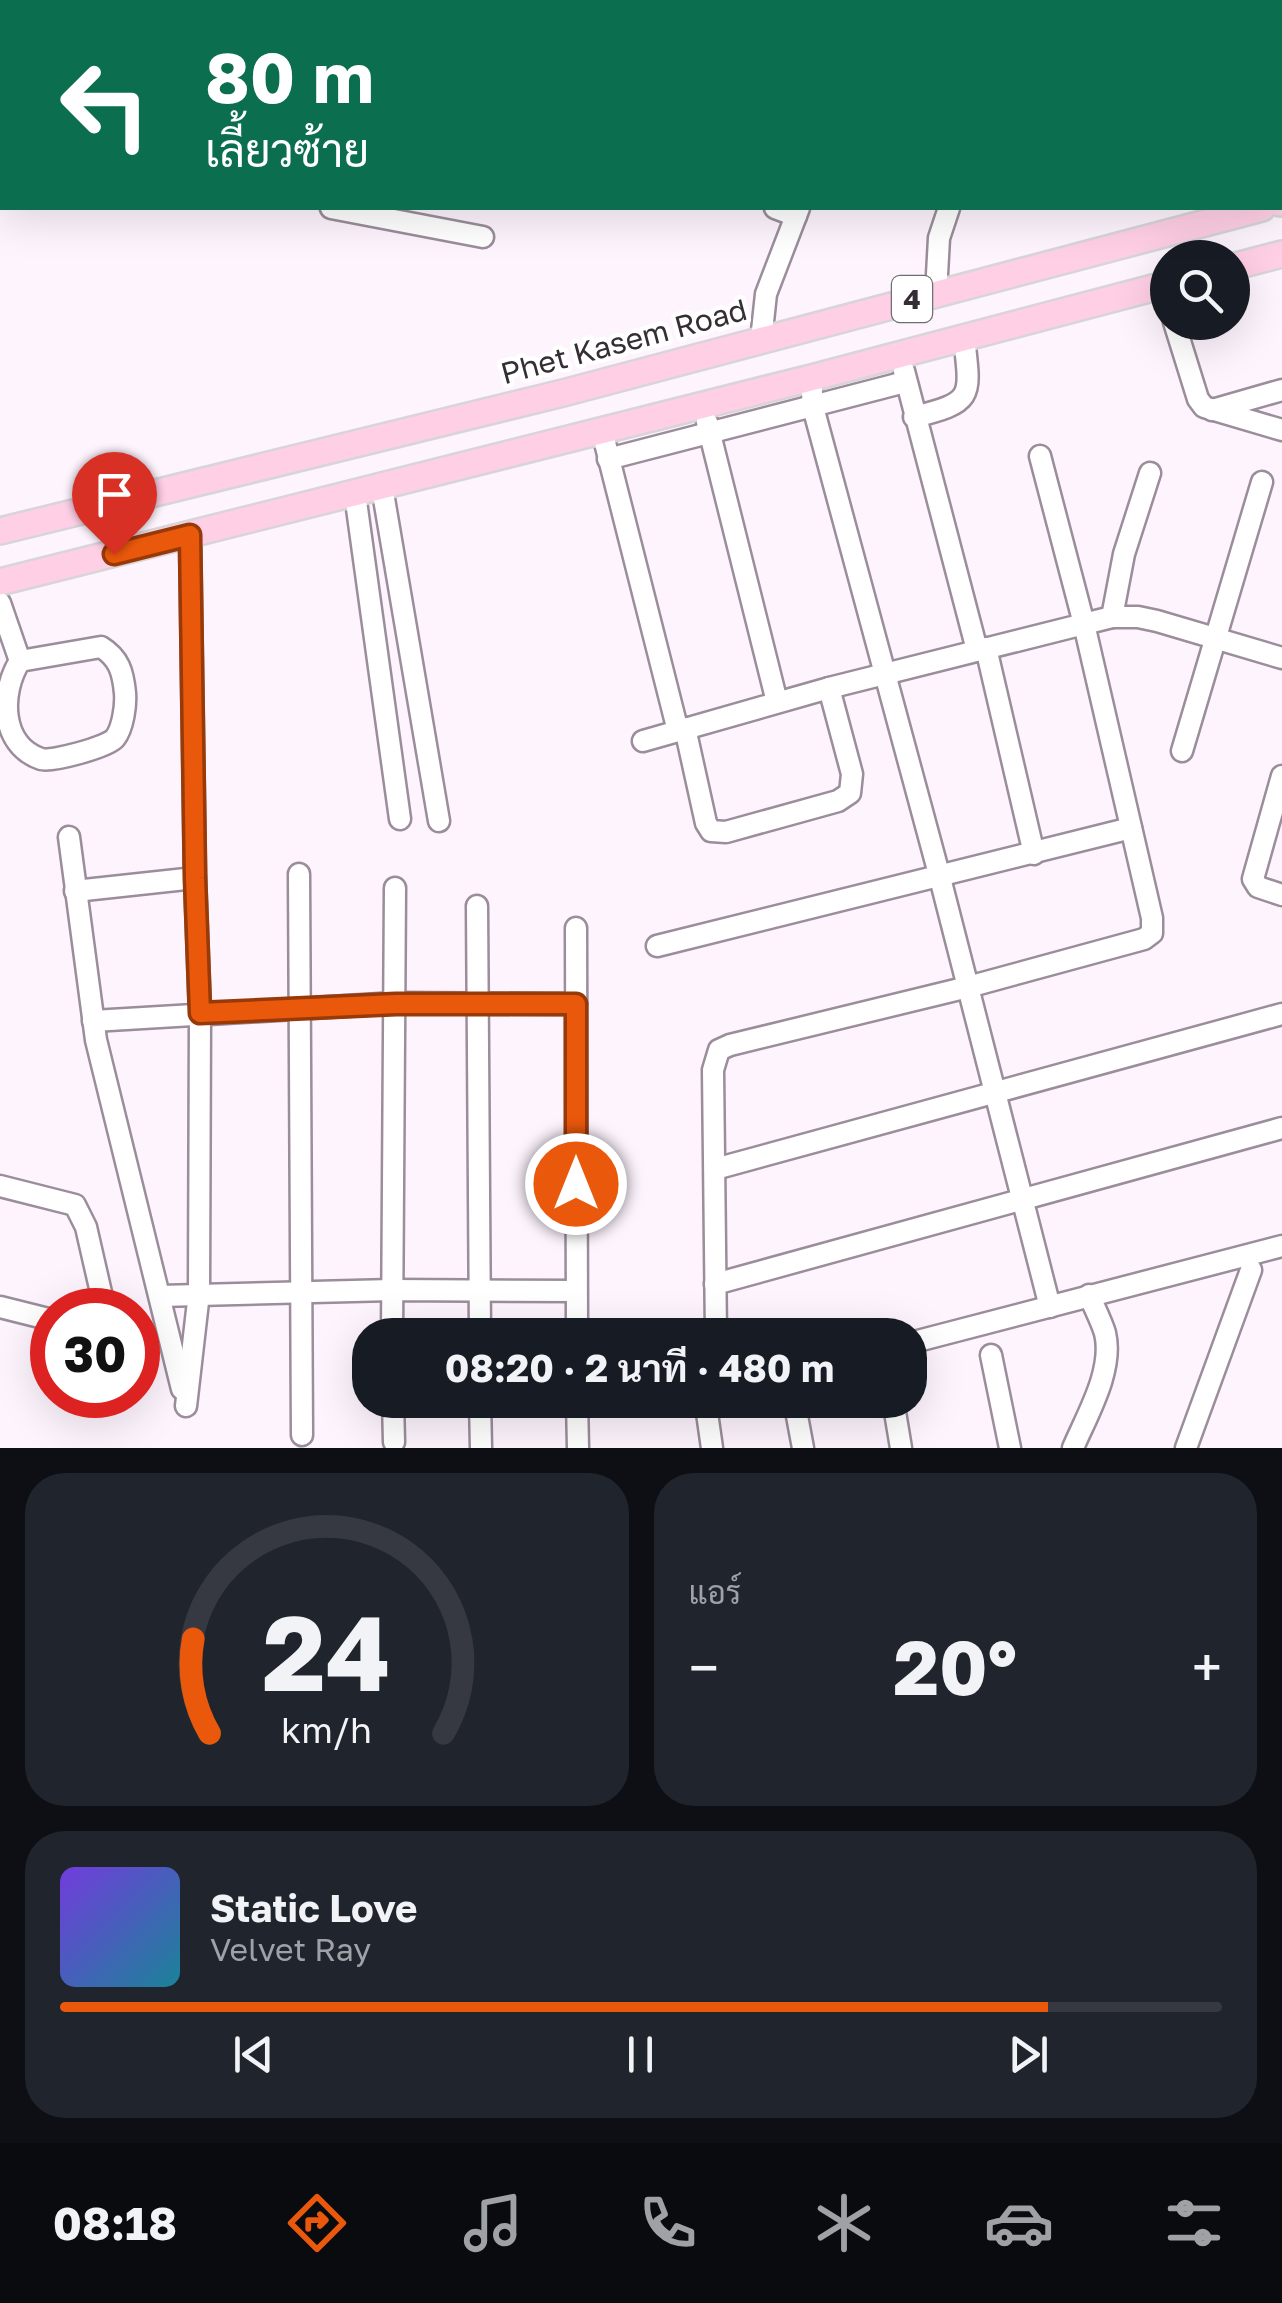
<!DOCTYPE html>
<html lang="th">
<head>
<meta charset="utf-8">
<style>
	:root { --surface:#171b24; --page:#20242c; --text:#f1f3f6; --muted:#9ea1a6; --line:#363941; --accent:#ea580c }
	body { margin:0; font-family:"Golos Text",Sarabun,sans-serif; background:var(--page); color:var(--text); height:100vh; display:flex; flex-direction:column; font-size:38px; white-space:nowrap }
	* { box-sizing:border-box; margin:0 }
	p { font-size:32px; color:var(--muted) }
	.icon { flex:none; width:55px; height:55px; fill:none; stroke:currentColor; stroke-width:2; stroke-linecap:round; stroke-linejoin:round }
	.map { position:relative; height:1448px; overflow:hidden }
	.side { display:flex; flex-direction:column; gap:25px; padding:25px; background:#0d0f14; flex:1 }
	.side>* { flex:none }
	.top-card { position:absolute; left:0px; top:0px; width:1282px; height:210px; box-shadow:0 10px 40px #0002; background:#0b6e4f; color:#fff; overflow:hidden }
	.tools { position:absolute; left:1150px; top:240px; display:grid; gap:20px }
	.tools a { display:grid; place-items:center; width:100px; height:100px; border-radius:50%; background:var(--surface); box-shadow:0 10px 40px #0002; font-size:50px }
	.speed { position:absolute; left:30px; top:1288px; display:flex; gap:20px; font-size:50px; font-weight:700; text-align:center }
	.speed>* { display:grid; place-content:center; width:130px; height:130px; border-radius:50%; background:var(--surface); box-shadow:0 10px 40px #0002; line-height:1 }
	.speed .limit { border:15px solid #d22; background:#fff; color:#111 }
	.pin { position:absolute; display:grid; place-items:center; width:85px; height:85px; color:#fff; margin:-102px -42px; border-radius:50% 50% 50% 0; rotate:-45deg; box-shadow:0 0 10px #0007 }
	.pin .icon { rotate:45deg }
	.me { position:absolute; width:110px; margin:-55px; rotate:0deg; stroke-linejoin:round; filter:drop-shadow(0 0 8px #0008) }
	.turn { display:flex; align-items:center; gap:35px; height:210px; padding:0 40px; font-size:45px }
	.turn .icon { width:130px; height:130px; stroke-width:2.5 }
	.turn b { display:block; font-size:70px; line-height:85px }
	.big { font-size:75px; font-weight:700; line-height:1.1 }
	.side .widget { flex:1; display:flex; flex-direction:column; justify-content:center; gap:15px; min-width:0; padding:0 35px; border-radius:40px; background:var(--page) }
	.side .dial { align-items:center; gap:0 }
	.dial svg { height:260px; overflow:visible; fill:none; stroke:var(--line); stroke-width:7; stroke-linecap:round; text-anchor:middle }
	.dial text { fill:var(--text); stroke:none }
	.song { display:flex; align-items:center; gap:30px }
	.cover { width:120px; height:120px; border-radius:15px; background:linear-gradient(135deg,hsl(260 70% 55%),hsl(190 70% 35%)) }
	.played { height:10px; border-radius:5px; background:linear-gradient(90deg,var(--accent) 85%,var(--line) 85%) }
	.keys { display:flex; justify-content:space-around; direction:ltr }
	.heat { display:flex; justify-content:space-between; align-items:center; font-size:55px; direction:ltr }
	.side .tiles { flex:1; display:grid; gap:25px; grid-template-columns:1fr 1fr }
	.widget:last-child { grid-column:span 2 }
	.trip { position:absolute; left:352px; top:1318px; width:575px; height:100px; border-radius:40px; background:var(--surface); box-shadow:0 10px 40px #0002; font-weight:700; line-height:100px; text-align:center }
	.dock { display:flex; height:160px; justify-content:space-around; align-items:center; background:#090b0e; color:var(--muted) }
	.dock .icon { width:70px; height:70px }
	.dock .on { color:var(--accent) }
	.dock b { font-size:45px; color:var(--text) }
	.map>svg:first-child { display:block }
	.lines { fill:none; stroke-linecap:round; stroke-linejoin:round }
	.minor-casing { stroke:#9b8d9b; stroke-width:25 }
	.major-casing { stroke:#d7d5d7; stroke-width:30 }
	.minor { stroke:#fff; stroke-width:20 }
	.major { stroke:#ffcfe6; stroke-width:25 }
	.route-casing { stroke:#983908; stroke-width:25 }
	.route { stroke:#ea580c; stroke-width:18 }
	.labels { text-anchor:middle; stroke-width:9; stroke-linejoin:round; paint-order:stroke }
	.shield { fill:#fff; stroke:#726d72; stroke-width:2.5 }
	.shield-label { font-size:28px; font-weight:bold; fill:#352f35 }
	.street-label { font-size:30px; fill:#352f35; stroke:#fff }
</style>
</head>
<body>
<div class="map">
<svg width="1282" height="1448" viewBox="0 0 1282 1448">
	<rect width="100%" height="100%" fill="#fef4fe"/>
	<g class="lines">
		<g class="minor-casing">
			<g id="minor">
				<path d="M758 0 765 2"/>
				<path d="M24 2 25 0"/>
				<path d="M874 2 875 0"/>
				<path d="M0 70H2"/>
				<path d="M0 115 2 95"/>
				<path d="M0 143H2"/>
				<path d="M331 208 483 237"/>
				<path d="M775 208 796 216"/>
				<path d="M936 293 939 238 949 208"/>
				<path d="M1174 322 1198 399 1204 407 1282 430"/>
				<path d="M761 340 766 294 799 208"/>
				<path d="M904 371 977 650"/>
				<path d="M811 378 813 407 939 874 1050 1307"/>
				<path d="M1212 410 1282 390"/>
				<path d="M914 417C974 402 971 398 964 338"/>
				<path d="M707 422 777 702"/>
				<path d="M602 431 678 731"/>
				<path d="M608 459 905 382"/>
				<path d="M1150 473 1124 554 1112 617H1138L1157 621 1282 658"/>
				<path d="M382 487 439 821"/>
				<path d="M355 494 400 819"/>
				<path d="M0 603 20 661"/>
				<path d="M101 647C119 658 123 672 125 693 126 705 123 728 115 738 108 747 52 762 41 759 0 745 0 692 20 661Z"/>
				<path d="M986 648 1034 854"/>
				<path d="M685 728 706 823 711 831 726 832 838 801 850 793 852 774 829 688"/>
				<path d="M643 741 829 688 1084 624 1040 456"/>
				<path d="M1182 751 1262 482"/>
				<path d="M1282 776 1253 879 1258 887 1282 895"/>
				<path d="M69 837 96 1040 182 1389"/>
				<path d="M299 874 302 1435"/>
				<path d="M75 891 195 878"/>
				<path d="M477 906 480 1335"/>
				<path d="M576 928 577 1335"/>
				<path d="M657 946 1131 828"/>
				<path d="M93 1021 396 1003 576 1004"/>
				<path d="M715 1169 1282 1014"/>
				<path d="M0 1186 75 1205 86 1227 105 1310"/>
				<path d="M715 1284 1282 1128"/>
				<path d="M160 1296 392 1290 576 1291"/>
				<path d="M0 1307 52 1320"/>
				<path d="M392 1335 395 888"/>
				<path d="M716 1335 713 1070 719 1050 730 1045 968 987 1144 939 1152 933V918L1084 624 1112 617"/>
				<path d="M910 1343 1282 1246"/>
				<path d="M991 1355 1010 1448"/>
				<path d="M393 1400 394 1442"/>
				<path d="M480 1400 481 1448"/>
				<path d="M577 1400 578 1448"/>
				<path d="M794 1400 803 1448"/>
				<path d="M893 1400 901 1448"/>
				<path d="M676 1402 683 1400"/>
				<path d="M186 1406 199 1293 200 1013 195 878 190 535"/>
				<path d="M707 1413 712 1448"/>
				<path d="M1073 1448C1087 1415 1114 1370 1105 1333 1101 1320 1094 1307 1089 1295"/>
				<path d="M1186 1448 1251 1270"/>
			</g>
		</g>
		<g class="major-casing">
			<g id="major">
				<path d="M1280 203 1282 202"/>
				<path d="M1232 267 1282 254"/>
				<path d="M0 531 563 393 1262 208"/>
				<path d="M0 582 811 378 1168 284"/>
			</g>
		</g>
		<use href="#minor" class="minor"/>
		<use href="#major" class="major"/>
	</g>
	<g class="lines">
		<g class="route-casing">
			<path id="route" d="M114 554 190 535 195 878 200 1013 396 1004H576V1184"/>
		</g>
		<use href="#route" class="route"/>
	</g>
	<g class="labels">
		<rect class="shield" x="892" y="276" width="40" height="46" rx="8"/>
		<g class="shield-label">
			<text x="912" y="309">4</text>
		</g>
		<g class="street-label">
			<text transform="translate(624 342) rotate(-15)" y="10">Phet Kasem Road</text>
		</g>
	</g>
</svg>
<div class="tools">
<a><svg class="icon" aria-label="search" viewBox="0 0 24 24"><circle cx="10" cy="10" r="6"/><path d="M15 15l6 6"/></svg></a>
</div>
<div class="speed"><div class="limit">30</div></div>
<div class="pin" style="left:114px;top:554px;background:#d93025"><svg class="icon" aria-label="arrive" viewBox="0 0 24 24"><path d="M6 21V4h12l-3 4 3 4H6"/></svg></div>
<svg class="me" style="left:576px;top:1184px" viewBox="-20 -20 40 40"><circle r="17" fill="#ea580c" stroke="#fff" stroke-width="3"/><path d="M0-11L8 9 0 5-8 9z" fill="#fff"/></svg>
<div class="trip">08:20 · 2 นาที · 480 m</div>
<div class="top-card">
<div class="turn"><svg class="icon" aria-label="left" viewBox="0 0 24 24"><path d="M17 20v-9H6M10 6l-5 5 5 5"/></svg><div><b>80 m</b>เลี้ยวซ้าย</div></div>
</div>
</div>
<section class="side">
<div class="tiles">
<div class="widget dial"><svg viewBox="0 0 100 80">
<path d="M14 69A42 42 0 1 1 86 69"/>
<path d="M14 69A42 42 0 0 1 9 40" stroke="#ea580c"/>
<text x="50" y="56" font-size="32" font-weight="700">24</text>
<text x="50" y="72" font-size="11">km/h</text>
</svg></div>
<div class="widget"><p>แอร์</p>
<div class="heat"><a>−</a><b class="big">20°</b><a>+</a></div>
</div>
<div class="widget">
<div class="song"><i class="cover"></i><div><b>Static Love</b><p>Velvet Ray</p></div></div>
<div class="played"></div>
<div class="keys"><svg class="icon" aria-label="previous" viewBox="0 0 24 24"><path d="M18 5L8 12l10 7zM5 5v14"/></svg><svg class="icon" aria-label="pause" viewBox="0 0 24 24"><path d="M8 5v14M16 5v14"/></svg><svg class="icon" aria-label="next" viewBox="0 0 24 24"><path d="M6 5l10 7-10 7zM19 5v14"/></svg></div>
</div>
</div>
</section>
<nav class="dock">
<b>08:18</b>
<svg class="icon on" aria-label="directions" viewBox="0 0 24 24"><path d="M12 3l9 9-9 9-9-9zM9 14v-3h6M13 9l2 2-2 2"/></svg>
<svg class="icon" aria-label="music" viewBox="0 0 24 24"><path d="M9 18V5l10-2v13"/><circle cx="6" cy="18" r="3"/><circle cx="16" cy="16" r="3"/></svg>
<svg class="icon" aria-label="phone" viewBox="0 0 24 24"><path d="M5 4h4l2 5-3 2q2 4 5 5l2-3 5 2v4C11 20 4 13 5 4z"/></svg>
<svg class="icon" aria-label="climate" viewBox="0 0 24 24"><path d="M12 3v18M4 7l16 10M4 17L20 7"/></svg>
<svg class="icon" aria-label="car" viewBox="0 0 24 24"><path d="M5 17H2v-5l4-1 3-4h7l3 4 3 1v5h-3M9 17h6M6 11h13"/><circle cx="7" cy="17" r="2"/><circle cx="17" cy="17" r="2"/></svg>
<svg class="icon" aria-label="filters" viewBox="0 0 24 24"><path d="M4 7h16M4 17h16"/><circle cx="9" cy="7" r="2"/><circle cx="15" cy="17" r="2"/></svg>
</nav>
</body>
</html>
